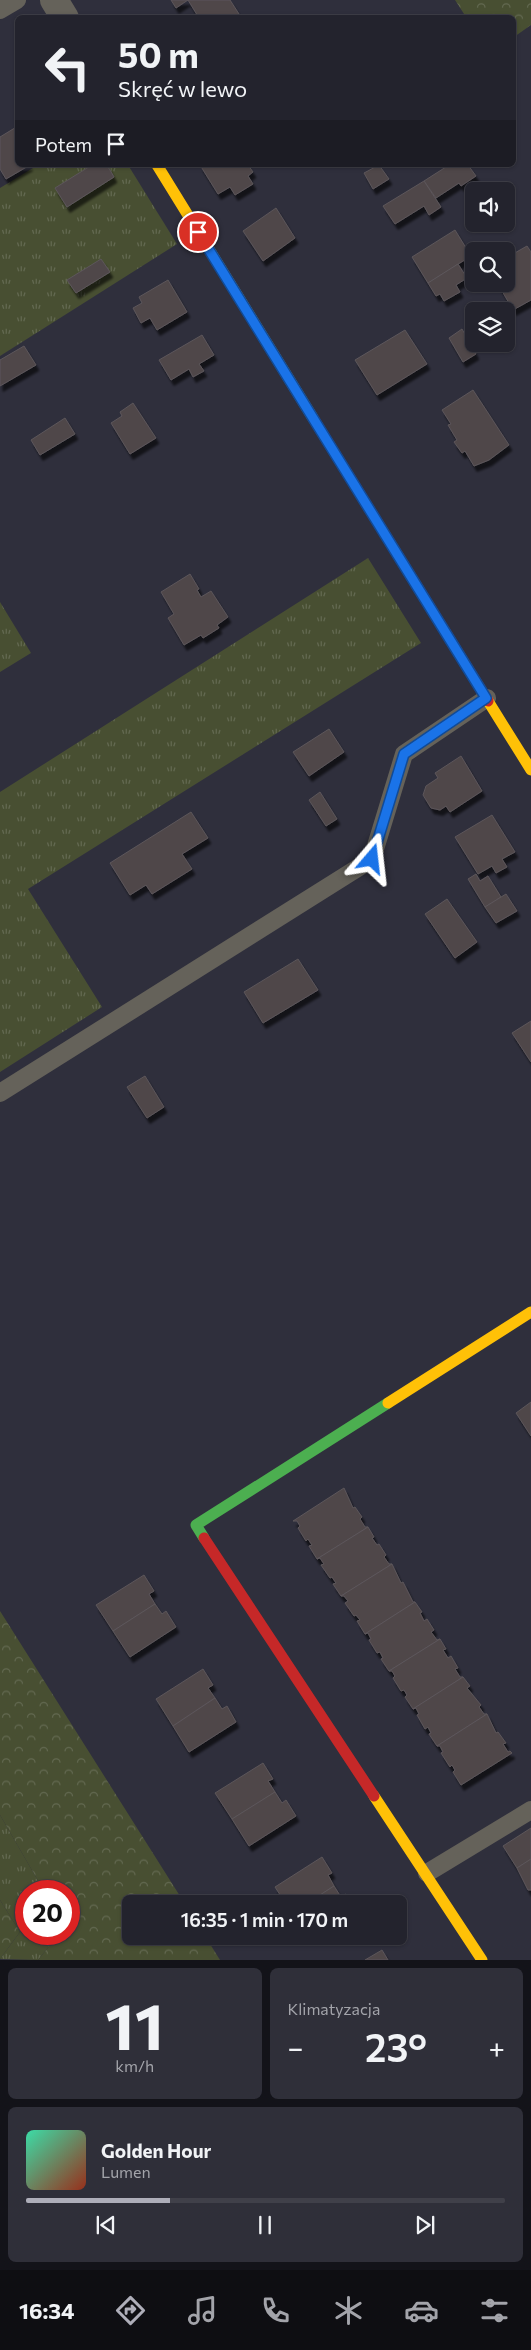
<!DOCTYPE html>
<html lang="pl">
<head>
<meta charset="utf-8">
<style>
	:root { --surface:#23232d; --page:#2f2f39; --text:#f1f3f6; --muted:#a3a4aa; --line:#404049; --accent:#aeaeb9 }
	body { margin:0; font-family:Commissioner,sans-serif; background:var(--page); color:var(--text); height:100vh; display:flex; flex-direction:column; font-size:19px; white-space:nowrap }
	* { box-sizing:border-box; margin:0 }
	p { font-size:16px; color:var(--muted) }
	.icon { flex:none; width:28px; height:28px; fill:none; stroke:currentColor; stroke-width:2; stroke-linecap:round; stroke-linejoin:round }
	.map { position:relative; height:1960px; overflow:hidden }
	.sheet { display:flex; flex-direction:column; gap:8px; padding:8px; background:#131319; flex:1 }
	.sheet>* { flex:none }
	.top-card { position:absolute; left:15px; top:15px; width:501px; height:152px; border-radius:8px; box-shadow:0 1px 4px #0004,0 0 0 1px var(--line); background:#23232d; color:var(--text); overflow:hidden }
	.tools { position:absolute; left:465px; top:182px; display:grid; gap:10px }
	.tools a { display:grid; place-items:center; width:50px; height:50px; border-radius:8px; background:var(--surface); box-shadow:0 1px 4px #0004,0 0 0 1px var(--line); font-size:25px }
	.speed { position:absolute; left:15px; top:1880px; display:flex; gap:10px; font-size:25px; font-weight:700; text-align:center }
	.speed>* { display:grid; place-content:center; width:65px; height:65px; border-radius:50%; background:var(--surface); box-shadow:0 1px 4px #0004,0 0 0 1px var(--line); line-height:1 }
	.speed .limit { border:8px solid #d22; background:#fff; color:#111 }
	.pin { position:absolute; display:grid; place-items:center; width:42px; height:42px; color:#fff; margin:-21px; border:2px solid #fff; border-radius:50%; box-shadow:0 1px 5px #0007 }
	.me { position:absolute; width:55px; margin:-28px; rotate:17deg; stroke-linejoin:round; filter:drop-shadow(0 0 4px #0008) }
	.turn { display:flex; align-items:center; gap:18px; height:105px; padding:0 20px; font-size:22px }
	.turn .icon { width:65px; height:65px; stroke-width:2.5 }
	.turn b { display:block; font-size:35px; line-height:42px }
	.then { display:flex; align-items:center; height:48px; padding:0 20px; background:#0003; gap:10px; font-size:19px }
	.big { font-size:38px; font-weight:600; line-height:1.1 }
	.sheet .card { flex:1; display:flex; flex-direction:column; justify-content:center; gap:8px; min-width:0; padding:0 18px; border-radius:8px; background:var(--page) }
	.sheet .dial { align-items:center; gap:0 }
	.dial b { font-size:65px; line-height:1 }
	.song { display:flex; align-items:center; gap:15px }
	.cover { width:60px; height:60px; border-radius:8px; background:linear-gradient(135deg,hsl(160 70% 55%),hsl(10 70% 35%)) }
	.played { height:5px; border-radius:2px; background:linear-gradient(90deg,var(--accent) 30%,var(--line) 30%) }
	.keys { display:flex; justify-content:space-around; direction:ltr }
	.heat { display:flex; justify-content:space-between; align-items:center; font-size:28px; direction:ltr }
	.sheet .tiles { flex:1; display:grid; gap:8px; grid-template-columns:1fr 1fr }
	.card:last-child { grid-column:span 2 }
	.trip { position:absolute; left:122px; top:1895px; width:285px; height:50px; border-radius:8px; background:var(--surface); box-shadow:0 1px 4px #0004,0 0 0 1px var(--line); font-weight:600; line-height:50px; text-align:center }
	.menu { display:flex; height:80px; justify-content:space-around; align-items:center; background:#0e0e12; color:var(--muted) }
	.menu .icon { width:35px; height:35px }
	.menu .active { color:var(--accent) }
	.menu b { font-size:22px; color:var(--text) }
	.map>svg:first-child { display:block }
	.grass { fill:url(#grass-tufts) }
	.forest { fill:url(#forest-crowns) }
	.building { fill:#4f474a; stroke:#5c565a; filter:url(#shadow) }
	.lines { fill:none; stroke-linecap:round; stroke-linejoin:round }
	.lane { stroke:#65625a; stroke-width:18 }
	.street { stroke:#65625a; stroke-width:28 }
	.fast { stroke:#4caf50; stroke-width:11 }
	.slow { stroke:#ffc107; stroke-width:11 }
	.jam { stroke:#c62828; stroke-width:11 }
	.route-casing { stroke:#114b97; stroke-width:12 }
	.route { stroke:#1a73e8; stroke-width:9 }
</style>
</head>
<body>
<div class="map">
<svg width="531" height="1960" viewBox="0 0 531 1960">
	<defs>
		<pattern id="grass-tufts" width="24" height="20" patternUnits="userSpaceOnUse" patternTransform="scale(1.25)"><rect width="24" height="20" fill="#484f32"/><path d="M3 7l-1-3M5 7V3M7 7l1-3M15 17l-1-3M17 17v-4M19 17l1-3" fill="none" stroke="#636951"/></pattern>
		<pattern id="forest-crowns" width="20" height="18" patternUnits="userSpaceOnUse" patternTransform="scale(1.25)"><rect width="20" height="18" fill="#484f32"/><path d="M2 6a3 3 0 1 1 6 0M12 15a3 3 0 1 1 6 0" fill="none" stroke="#636951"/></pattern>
		<filter id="shadow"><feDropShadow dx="3" dy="5.5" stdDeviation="1" flood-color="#0009"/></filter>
	</defs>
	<rect width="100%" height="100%" fill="#2f2f3c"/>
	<g class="grass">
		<path d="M38 165H128L177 244 0 356V188Z"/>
		<path d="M368 558 421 643 28 889 102 1007 0 1072V792Z"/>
		<path d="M0 602 31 653 0 672Z"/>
		<path d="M0 1815 44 1891H26V1934H59L38 1960 0 1959 20 1932 0 1900Z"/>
	</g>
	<g class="forest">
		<path d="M455 0H531V25L514 37V18L466 17Z"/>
		<path d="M0 1611 185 1904H131V1936H205L220 1960H38L59 1934H69V1891H44L0 1815Z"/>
		<path d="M0 1900 20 1932 0 1959Z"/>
	</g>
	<g class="building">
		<path d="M171 0H230L239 14 233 18H203L202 16 199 18 188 0 176 8Z"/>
		<path d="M18 126V165H30L6 179 0 169V137Z"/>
		<path d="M92 165H107L114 177 67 207 55 188Z"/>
		<path d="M200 165H248L253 172 248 176 253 184 235 195 230 187 218 194Z"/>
		<path d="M379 165 389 179 373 189 364 173Z"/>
		<path d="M468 165 476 176 461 186 459 183 436 198 424 181 449 165Z"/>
		<path d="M424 181 441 207 429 215 424 206 395 224 383 206Z"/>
		<path d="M276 208 295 238 263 261 243 231Z"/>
		<path d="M455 230 471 256 428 283 412 257Z"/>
		<path d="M527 246 531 252V300L513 310 498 284H506V258Z"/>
		<path d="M101 259 110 272 76 293 67 280Z"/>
		<path d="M458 264 467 278 456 285 460 292 444 301 440 294 436 296 428 283Z"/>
		<path d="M168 280 187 312 157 330 150 318 141 323 133 308 142 303 139 297Z"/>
		<path d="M462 329 476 354 463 362 449 338Z"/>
		<path d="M405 330 427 364 377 395 355 360Z"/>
		<path d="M202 335 214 355 199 364 204 371 193 377 189 369 171 380 159 360Z"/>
		<path d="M24 346 36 365 0 386V360Z"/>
		<path d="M473 390 509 445 489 460 474 466 465 451 462 453 454 442 457 440 448 425 451 424 442 410Z"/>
		<path d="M133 403 156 438 130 454 111 423 122 416 120 412Z"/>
		<path d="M65 418 75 434 40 455 31 440Z"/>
		<path d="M190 574 199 589 197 590 201 597 211 591 228 617 217 625 219 628 203 638 201 635 184 645 168 618 174 614 161 592Z"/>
		<path d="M329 729 344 752 309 776 293 752Z"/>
		<path d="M461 756 482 791 450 812 446 806 440 810 431 808 423 795 426 786 438 778 435 773Z"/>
		<path d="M320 792 337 819 326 826 309 800Z"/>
		<path d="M191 812 208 838 182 854 192 869 152 894 146 885 130 895 110 863Z"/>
		<path d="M492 815 515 852 502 859 507 867 496 873 492 866 478 874 455 837Z"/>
		<path d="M476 874 480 881 488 876 501 897 485 907 468 879Z"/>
		<path d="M506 894 517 911 496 923 485 907Z"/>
		<path d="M447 899 477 942 455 958 425 914Z"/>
		<path d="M298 959 318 990 263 1023 244 992Z"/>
		<path d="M531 1021V1062L512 1033Z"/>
		<path d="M145 1076 164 1107 147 1118 127 1087Z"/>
		<path d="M531 1402V1436L516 1413Z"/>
		<path d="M344 1488 353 1508 355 1507 362 1517 360 1519 365 1527H368L317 1559 309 1546 312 1545 308 1539 306 1541 298 1528 300 1526 297 1521H293Z"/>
		<path d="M368 1527 374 1537 372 1538 377 1545 379 1544 386 1555 384 1557 389 1564H392L341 1596 333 1584 336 1583 332 1577 330 1578 321 1565 324 1564 320 1558 317 1559Z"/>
		<path d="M392 1564 401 1583 403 1582 413 1602H415L365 1634 357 1621 360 1620 356 1615 354 1616 345 1603 348 1601 344 1596H341Z"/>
		<path d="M144 1575 154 1591 149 1594 155 1604 113 1631 96 1605Z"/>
		<path d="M415 1602 422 1612 420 1613 424 1621 427 1619 434 1630 431 1632 437 1640 440 1639 389 1671 381 1659 383 1658 380 1652 377 1653 369 1640 371 1639 368 1633 365 1634Z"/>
		<path d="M155 1604 162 1614 166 1611 176 1627 130 1657 113 1631Z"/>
		<path d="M440 1639 446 1649 443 1650 448 1658 451 1656 458 1668 455 1669 460 1677H463L413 1709 405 1697 407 1695 404 1690 401 1691 393 1678 395 1676 392 1671H389Z"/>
		<path d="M203 1669 213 1685 208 1688 215 1698 173 1726 156 1699Z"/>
		<path d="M463 1677 470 1686 467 1688 481 1705 479 1707 484 1714H487L437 1746 429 1734 431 1733 428 1727 425 1729 417 1715 419 1714 416 1708 413 1709Z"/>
		<path d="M215 1698 222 1709 227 1706 236 1722 189 1752 173 1726Z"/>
		<path d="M487 1714 496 1733 498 1732 506 1743 503 1744 508 1752 510 1751 512 1753 461 1785 453 1772 455 1770 452 1765 450 1767 441 1753 443 1752 440 1746H437Z"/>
		<path d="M263 1763 273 1779 268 1781 275 1792 232 1819 215 1793Z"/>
		<path d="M275 1792 282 1803 286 1800 296 1816 249 1846 232 1819Z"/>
		<path d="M531 1828V1859L517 1868 503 1846Z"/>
		<path d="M322 1857 332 1873 328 1875 334 1886 306 1904H286L275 1887Z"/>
		<path d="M531 1859V1890H528L517 1868Z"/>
		<path d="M334 1886 341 1897 346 1894 352 1904H306Z"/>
		<path d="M382 1950 388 1960H365Z"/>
	</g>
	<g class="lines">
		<g class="lane">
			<path d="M0 10 17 0"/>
			<path d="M0 1093 372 859 404 754 487 698"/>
			<path d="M427 1873 531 1810"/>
		</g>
		<path class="street" d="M54 0 65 18"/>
		<path class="fast" d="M204 1538 196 1525 388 1403"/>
		<g class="slow">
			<path d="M157 165 313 418"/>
			<path d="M488 701 531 770"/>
			<path d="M388 1403 531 1312"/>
			<path d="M374 1796 482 1960"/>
		</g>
		<g class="jam">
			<path d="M313 418 488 701"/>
			<path d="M204 1538 374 1796"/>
		</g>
	</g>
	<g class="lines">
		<g class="route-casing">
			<path id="route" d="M198 232 486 698 404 754 372 859"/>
		</g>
		<use href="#route" class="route"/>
	</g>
</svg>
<div class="tools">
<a><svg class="icon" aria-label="sound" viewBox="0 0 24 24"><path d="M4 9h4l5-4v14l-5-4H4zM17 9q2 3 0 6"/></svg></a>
<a><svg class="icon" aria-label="search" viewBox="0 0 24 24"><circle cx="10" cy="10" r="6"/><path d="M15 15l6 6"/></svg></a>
<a><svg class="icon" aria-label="layers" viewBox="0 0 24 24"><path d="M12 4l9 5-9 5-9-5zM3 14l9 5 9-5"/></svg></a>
</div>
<div class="speed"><div class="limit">20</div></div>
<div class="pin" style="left:198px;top:232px;background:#d93025"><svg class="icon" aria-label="arrive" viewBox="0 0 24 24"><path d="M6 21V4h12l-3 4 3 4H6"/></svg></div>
<svg class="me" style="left:372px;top:859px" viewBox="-20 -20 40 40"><path d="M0-17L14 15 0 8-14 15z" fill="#1a73e8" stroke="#fff" stroke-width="4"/></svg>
<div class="trip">16:35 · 1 min · 170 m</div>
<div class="top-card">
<div class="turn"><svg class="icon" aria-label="left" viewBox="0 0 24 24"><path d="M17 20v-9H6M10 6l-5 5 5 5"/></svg><div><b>50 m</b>Skręć w lewo</div></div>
<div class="then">Potem<svg class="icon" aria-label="arrive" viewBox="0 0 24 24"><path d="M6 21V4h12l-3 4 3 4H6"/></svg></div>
</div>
</div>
<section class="sheet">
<div class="tiles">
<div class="card dial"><b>11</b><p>km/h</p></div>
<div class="card"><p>Klimatyzacja</p>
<div class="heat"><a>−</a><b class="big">23°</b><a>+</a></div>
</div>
<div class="card">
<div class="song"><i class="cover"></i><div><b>Golden Hour</b><p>Lumen</p></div></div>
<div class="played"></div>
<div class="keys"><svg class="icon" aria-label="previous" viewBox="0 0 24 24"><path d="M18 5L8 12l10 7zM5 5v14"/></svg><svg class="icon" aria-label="pause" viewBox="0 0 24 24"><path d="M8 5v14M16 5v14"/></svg><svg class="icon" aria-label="next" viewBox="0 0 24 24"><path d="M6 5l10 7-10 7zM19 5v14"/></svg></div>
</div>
</div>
</section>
<nav class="menu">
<b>16:34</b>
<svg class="icon active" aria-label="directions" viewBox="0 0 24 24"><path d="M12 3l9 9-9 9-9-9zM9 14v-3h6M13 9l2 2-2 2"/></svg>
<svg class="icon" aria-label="music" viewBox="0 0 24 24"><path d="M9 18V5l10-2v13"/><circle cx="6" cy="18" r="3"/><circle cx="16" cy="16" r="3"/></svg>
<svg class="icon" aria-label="phone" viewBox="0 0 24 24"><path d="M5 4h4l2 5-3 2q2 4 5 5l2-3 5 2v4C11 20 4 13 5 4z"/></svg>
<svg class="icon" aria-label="climate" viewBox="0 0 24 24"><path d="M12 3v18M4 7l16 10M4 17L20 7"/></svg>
<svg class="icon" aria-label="car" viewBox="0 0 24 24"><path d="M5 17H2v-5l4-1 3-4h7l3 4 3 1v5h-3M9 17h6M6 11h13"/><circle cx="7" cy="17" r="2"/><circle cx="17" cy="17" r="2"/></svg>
<svg class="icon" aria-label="filters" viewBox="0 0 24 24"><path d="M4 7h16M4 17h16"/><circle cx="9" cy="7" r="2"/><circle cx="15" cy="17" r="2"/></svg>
</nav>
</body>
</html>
